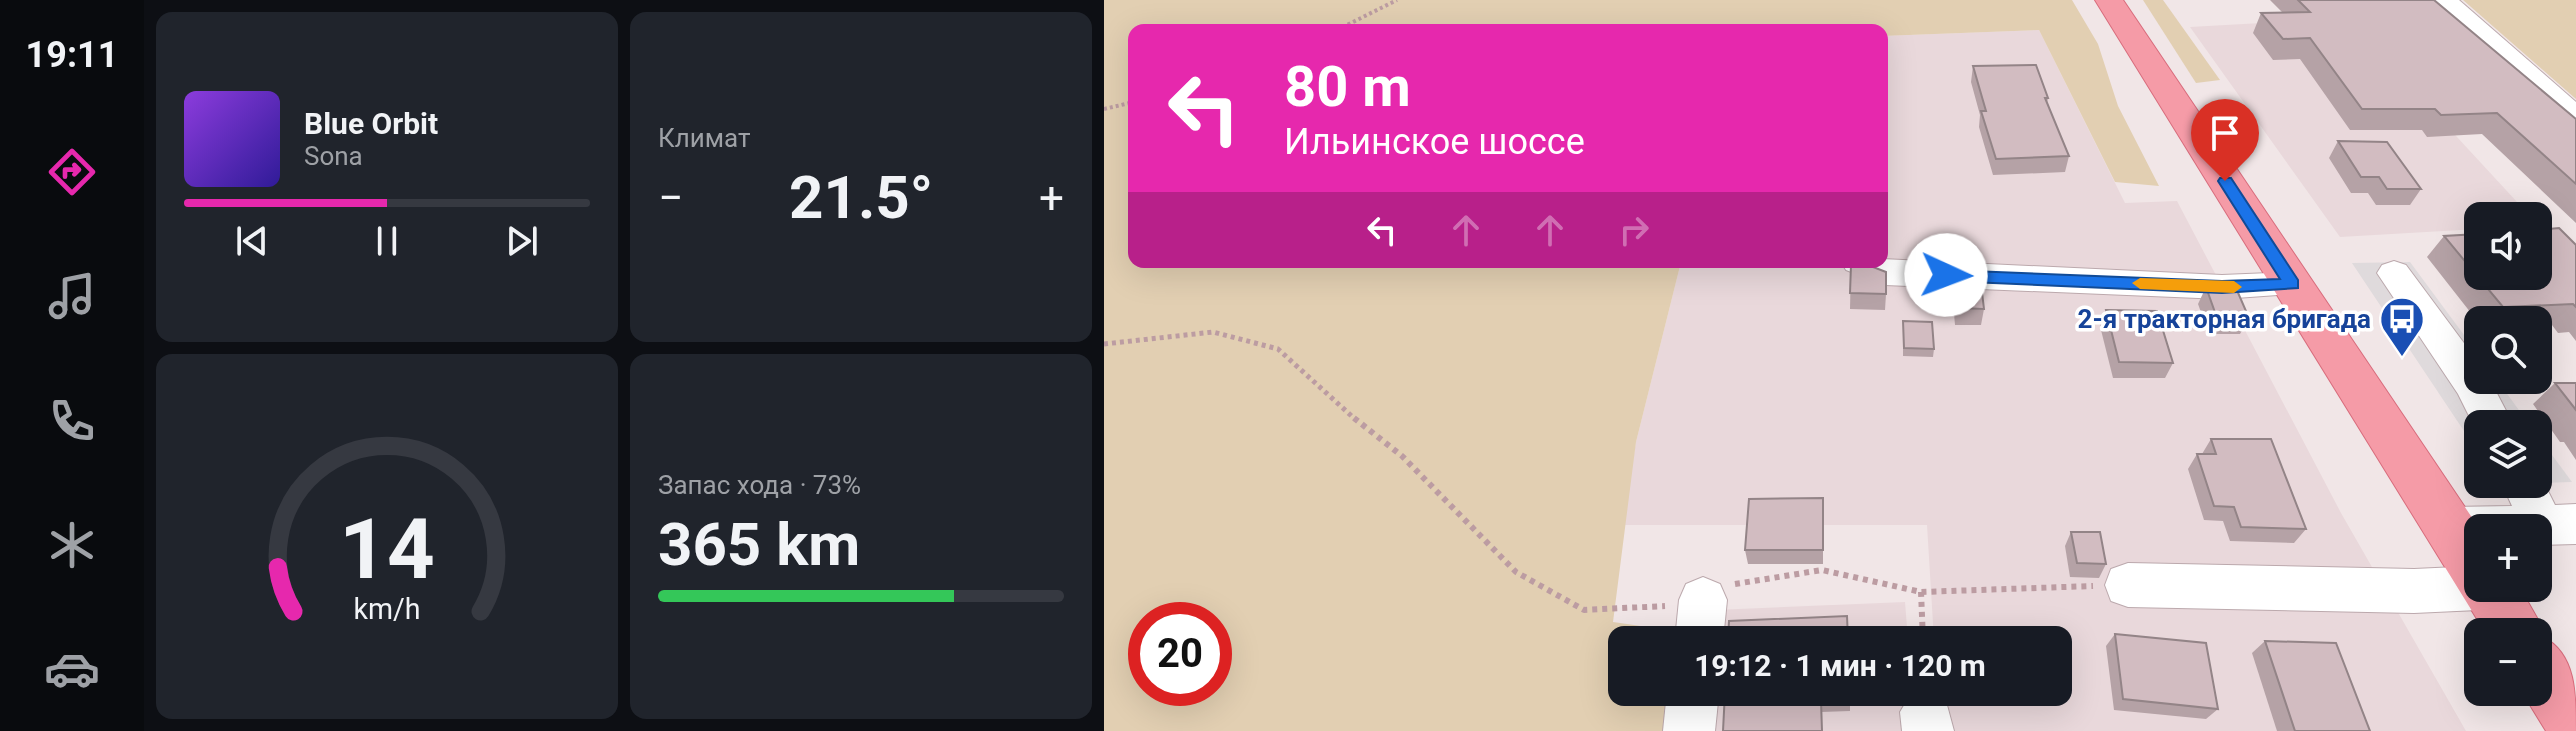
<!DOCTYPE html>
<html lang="ru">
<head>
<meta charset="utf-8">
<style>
	:root { --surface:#171b24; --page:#20242c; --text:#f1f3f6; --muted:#9ea1a6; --line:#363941; --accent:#e628ad }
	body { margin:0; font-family:Roboto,sans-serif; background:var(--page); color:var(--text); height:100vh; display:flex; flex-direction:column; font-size:30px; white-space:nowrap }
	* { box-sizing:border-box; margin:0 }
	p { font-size:26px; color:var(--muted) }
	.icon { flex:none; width:44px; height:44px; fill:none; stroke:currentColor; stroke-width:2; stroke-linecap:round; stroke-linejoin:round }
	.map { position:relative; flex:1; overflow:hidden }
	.details { display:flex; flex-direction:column; gap:12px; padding:12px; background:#0d0f14; width:960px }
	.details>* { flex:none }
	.hud { position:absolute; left:24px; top:24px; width:760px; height:244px; border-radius:16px; box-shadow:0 8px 32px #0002; background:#e628ad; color:#fff; overflow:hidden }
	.tools { position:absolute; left:1360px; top:202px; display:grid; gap:16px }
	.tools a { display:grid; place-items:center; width:88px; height:88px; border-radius:16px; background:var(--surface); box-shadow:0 8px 32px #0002; font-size:40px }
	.speed { position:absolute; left:24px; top:602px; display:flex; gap:16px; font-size:40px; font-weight:700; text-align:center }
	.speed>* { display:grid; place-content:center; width:104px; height:104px; border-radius:50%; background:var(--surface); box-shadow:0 8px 32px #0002; line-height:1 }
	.speed .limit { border:12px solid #d22; background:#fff; color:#111 }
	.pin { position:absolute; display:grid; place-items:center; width:68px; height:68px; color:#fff; margin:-82px -34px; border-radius:50% 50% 50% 0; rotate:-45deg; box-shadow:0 0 8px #0007 }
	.pin .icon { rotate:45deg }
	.me { position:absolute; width:88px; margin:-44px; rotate:92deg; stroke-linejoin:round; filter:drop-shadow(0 0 6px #0008) }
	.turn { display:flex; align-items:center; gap:28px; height:168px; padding:0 24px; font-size:36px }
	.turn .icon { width:104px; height:104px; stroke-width:2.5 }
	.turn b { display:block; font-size:56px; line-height:68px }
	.lanes { display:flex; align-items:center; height:76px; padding:0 24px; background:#0003; justify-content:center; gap:40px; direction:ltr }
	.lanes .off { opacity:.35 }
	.big { font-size:60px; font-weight:700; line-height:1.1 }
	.details .widget { flex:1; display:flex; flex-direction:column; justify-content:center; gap:12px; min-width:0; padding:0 28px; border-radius:16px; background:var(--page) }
	.details .dial { align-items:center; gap:0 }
	.dial svg { height:208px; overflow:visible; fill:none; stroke:var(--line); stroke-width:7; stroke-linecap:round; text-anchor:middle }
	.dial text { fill:var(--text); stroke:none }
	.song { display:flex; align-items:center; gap:24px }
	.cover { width:96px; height:96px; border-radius:12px; background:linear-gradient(135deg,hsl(270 70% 55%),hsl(250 70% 35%)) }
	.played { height:8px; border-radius:4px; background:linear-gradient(90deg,var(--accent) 50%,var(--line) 50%) }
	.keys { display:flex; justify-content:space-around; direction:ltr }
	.heat { display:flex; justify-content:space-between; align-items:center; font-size:44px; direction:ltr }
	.charge { height:12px; border-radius:6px; background:linear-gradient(90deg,#34c759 73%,var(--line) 0) }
	.details .tiles { flex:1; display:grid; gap:12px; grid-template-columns:repeat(2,1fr) }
	.trip { position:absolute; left:504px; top:626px; width:464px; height:80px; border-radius:16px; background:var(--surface); box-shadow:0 8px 32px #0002; font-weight:700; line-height:80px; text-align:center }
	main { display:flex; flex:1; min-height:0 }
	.dock { display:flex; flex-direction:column; width:144px; justify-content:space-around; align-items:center; background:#090b0e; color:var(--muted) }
	.dock .icon { width:56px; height:56px }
	.dock .on { color:var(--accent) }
	.dock b { font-size:36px; color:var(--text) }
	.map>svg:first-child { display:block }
	.residential { fill:#e9d8db }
	.green { fill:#e2cfb2; fill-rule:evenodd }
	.parking { fill:#dfdadc }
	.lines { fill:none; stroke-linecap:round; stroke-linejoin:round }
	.minor-casing { stroke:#bca9ad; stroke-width:2 }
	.major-casing { stroke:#d86d7d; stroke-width:2 }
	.path-far2 { stroke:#bc9ca2; stroke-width:4; stroke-dasharray:3 3; stroke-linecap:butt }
	.path-far1 { stroke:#bc9ca2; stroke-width:5; stroke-dasharray:4 4; stroke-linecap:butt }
	.path { stroke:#bc9ca2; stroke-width:6; stroke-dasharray:5 5; stroke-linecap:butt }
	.minor { fill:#fff; fill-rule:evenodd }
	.major { fill:#f59ba7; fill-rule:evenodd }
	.wall { fill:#b5a2a6 }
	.building { fill:#d2bcc1; stroke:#938487; stroke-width:2 }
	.route { fill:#1a73e8; stroke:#114b97; stroke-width:2 }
	.slow { fill:#f59e0b }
	.labels { text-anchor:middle; stroke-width:7; stroke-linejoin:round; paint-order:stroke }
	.transit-label { font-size:26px; font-weight:bold; fill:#164399; stroke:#fff; text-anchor:end }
</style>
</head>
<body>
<main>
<nav class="dock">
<b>19:11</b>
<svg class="icon on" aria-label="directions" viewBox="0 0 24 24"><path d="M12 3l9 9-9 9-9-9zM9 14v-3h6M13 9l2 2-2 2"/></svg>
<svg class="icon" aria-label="music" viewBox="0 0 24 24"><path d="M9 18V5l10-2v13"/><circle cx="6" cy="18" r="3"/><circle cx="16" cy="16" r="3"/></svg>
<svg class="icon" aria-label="phone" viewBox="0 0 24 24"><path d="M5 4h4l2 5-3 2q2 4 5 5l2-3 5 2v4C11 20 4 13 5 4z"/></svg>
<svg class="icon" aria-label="climate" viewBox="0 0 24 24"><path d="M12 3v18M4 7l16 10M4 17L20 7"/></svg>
<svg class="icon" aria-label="car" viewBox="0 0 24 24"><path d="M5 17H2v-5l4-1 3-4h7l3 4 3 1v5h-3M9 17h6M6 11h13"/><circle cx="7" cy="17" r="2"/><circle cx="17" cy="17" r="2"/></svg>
</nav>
<section class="details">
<div class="tiles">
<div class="widget">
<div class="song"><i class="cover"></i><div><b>Blue Orbit</b><p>Sona</p></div></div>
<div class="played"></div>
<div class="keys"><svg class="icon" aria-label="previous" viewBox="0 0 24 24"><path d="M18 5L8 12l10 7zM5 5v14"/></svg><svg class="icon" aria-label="pause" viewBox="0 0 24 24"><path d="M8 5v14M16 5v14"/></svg><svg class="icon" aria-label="next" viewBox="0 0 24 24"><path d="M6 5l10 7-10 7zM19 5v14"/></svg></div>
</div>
<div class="widget"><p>Климат</p>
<div class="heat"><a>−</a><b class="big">21.5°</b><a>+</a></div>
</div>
<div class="widget dial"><svg viewBox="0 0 100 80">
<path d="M14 69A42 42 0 1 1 86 69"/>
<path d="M14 69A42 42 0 0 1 8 52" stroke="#e628ad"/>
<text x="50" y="56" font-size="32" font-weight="700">14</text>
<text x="50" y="72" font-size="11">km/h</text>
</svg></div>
<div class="widget"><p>Запас хода · 73%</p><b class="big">365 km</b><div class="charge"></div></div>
</div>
</section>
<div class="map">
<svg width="1472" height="731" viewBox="0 0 1472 731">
	<rect width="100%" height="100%" fill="#f1e6e7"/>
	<g class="residential">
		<path d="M1243 18 1426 216H1374V229L1236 237 1086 27Z"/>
		<path d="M935 30 1021 203 1073 201 1237 513 1362 731H837L834 692H954V640H830L823 525H518L532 442 577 262H778V36Z"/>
		<path d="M801 602 804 640H607L610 610Z"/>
		<path d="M602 692H808L812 731H599Z"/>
	</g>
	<g class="green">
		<path d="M0 0H968L994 44 1014 106 1055 186 1011 182 935 30 778 36V30H30V262H577L532 442 509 622 585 633 584 640H518V692H577L572 731H0ZM42 620H110V688H42Z"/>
		<path d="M1039 0H1059L1116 80 1092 83Z"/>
		<path d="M1359 0H1472V99Z"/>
	</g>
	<g class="parking">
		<path d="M1306 262 1374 354V380H1393L1425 424H1374V452L1248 263Z"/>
		<path d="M1434 436 1468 482 1434 483Z"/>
	</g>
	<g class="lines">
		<g class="minor-casing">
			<g id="minor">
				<path d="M1329 0H1355L1472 102V125L1462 123Z"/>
				<path d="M778 259 1118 275 1188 272 1200 275 1205 284 1200 293 1118 299 781 285 742 270 737 262H778Z"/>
				<path d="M1290 261 1302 265 1374 362V380H1386L1409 424H1374V434L1354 394 1273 273 1278 265Z"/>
				<path d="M1434 471 1451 505 1472 504V544L1434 545V528H1374V546L1345 547 1329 541 1323 527 1329 513 1345 507 1408 506 1398 484H1434Z"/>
				<path d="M1024 563 1310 569 1374 566V588H1397L1391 604 1374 610 1310 613 1024 607 1007 601 1001 585 1007 569Z"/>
				<path d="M599 577 616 584 623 600 619 640H571L575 600 582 584Z"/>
				<path d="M563 692H615L611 731H559Z"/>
				<path d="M808 692 840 694 850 731H798L796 712Z"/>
			</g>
		</g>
		<g class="major-casing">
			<path id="major" d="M991 0H1019L1375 528 1374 588H1416L1441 632 1439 637C1472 654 1472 694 1472 731H1442L1418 692H1434V632H1381Z"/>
		</g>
		<g class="path-far2">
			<path d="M233 30 293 0"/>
			<path d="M0 109 30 102"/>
		</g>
		<path class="path-far1" d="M0 344 109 332 174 349 252 420"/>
		<g class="path">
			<path d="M250 418 298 456 412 572 480 610 561 606"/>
			<path d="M631 584 718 570 817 592 989 586"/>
			<path d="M817 592 819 640"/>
		</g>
		<use href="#minor" class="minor"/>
		<use href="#major" class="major"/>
	</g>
	<g class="wall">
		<path d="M1166 0H1330L1472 119V223L1378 134 1323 137 1318 130H1246L1196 59 1169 60 1149 33 1157 13 1178 12Z"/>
		<path d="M869 66 944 98 943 103 965 156 961 172 889 175 875 127 876 115 867 82Z"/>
		<path d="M1234 141 1317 189 1306 205H1272L1264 193H1247L1225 158Z"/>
		<path d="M1340 236 1472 245V341L1465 332 1454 333 1448 325 1434 326V320H1374V322L1323 257Z"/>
		<path d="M747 265 782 294 781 310 746 309Z"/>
		<path d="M850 275 880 309 877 325H851L848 291Z"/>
		<path d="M1102 287 1145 318 1136 334H1105L1094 304Z"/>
		<path d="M1002 310 1069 363 1061 378H1009L996 326Z"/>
		<path d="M799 321 830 349 829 357 799 356Z"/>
		<path d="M1451 383H1472V460L1460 442H1456L1429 404Z"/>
		<path d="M1107 439 1202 529 1190 543 1126 541 1119 521 1100 520 1084 469 1093 454H1098Z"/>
		<path d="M719 498V564H644L641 550Z"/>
		<path d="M967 532 1002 564 995 578 966 577 961 546Z"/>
		<path d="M1011 634 1114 709 1102 719 1010 710 1002 646Z"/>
		<path d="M1161 641 1266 731H1173L1148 653Z"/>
		<path d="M746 692V711L717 712 619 731Z"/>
	</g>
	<g class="building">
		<path d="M1194 0H1330L1472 119V184L1393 113 1337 115 1331 109H1258L1206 38 1179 39 1157 13 1206 12Z"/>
		<path d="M932 65 944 98H941L965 156 892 159 877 111H882L869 66Z"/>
		<path d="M1234 141 1283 142 1317 189H1283L1275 177H1257Z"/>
		<path d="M1455 228 1472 245V307L1469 304 1399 307 1340 236 1374 234V276H1434V230Z"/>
		<path d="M747 265H764L782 272V294L746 293Z"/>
		<path d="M850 275 876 276 880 309 854 308Z"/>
		<path d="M1102 287 1132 288 1145 318H1113Z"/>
		<path d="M1002 310 1053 311 1069 363 1015 362Z"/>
		<path d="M799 321 828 322 830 349 800 348Z"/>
		<path d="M1451 383H1472V410Z"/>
		<path d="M1107 439H1167L1202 529 1137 527 1130 507 1110 506 1093 454H1112Z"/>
		<path d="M719 498V550H641L645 499Z"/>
		<path d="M967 532H996L1002 564 973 563Z"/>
		<path d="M743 616 744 640H624L625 621Z"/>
		<path d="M1011 634 1102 643 1114 709 1019 699Z"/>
		<path d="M1161 641 1232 643 1266 731H1191Z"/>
		<path d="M621 692H746L747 700 717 701 718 731H619Z"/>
	</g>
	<path class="route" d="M1116 178H1127L1194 280V288L1118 293 842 281 834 275 842 270 1118 281 1176 279 1114 181Z"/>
	<path class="slow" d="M1036 278 1130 281 1138 287 1130 293 1036 289 1028 283Z"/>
	<defs>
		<g id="bus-pin" transform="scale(2.3)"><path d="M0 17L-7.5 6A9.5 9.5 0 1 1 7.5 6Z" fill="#1a4fb4" stroke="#fff"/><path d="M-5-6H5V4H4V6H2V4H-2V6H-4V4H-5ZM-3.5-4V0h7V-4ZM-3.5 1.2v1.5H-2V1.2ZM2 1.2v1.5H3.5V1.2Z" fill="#fff"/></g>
	</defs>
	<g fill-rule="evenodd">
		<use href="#bus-pin" x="1298" y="319"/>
	</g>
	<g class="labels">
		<g class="transit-label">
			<text x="1267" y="328">2-я тракторная бригада</text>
		</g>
	</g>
</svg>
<div class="tools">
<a><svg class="icon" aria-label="sound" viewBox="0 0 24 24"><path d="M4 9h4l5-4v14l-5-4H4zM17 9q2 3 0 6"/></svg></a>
<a><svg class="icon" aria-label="search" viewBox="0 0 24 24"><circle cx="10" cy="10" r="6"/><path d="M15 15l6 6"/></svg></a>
<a><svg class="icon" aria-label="layers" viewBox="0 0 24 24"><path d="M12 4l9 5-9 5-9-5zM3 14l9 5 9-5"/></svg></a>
<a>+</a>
<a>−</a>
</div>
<div class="speed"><div class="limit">20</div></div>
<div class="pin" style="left:1121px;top:181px;background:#d93025"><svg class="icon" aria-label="arrive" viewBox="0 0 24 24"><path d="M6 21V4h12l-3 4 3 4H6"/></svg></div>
<svg class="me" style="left:842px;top:275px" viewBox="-20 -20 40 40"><circle r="19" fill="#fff"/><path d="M0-13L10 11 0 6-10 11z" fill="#1a73e8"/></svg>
<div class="trip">19:12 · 1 мин · 120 m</div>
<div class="hud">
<div class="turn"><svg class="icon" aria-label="left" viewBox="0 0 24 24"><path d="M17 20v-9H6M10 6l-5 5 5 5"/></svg><div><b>80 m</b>Ильинское шоссе</div></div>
<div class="lanes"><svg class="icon" aria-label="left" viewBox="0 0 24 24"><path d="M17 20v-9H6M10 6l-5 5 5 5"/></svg><svg class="icon off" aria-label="ahead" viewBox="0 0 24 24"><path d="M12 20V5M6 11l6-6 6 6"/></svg><svg class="icon off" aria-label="ahead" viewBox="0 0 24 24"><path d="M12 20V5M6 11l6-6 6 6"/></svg><svg class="icon off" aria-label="right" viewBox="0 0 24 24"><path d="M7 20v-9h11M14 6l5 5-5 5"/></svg></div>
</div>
</div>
</main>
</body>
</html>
